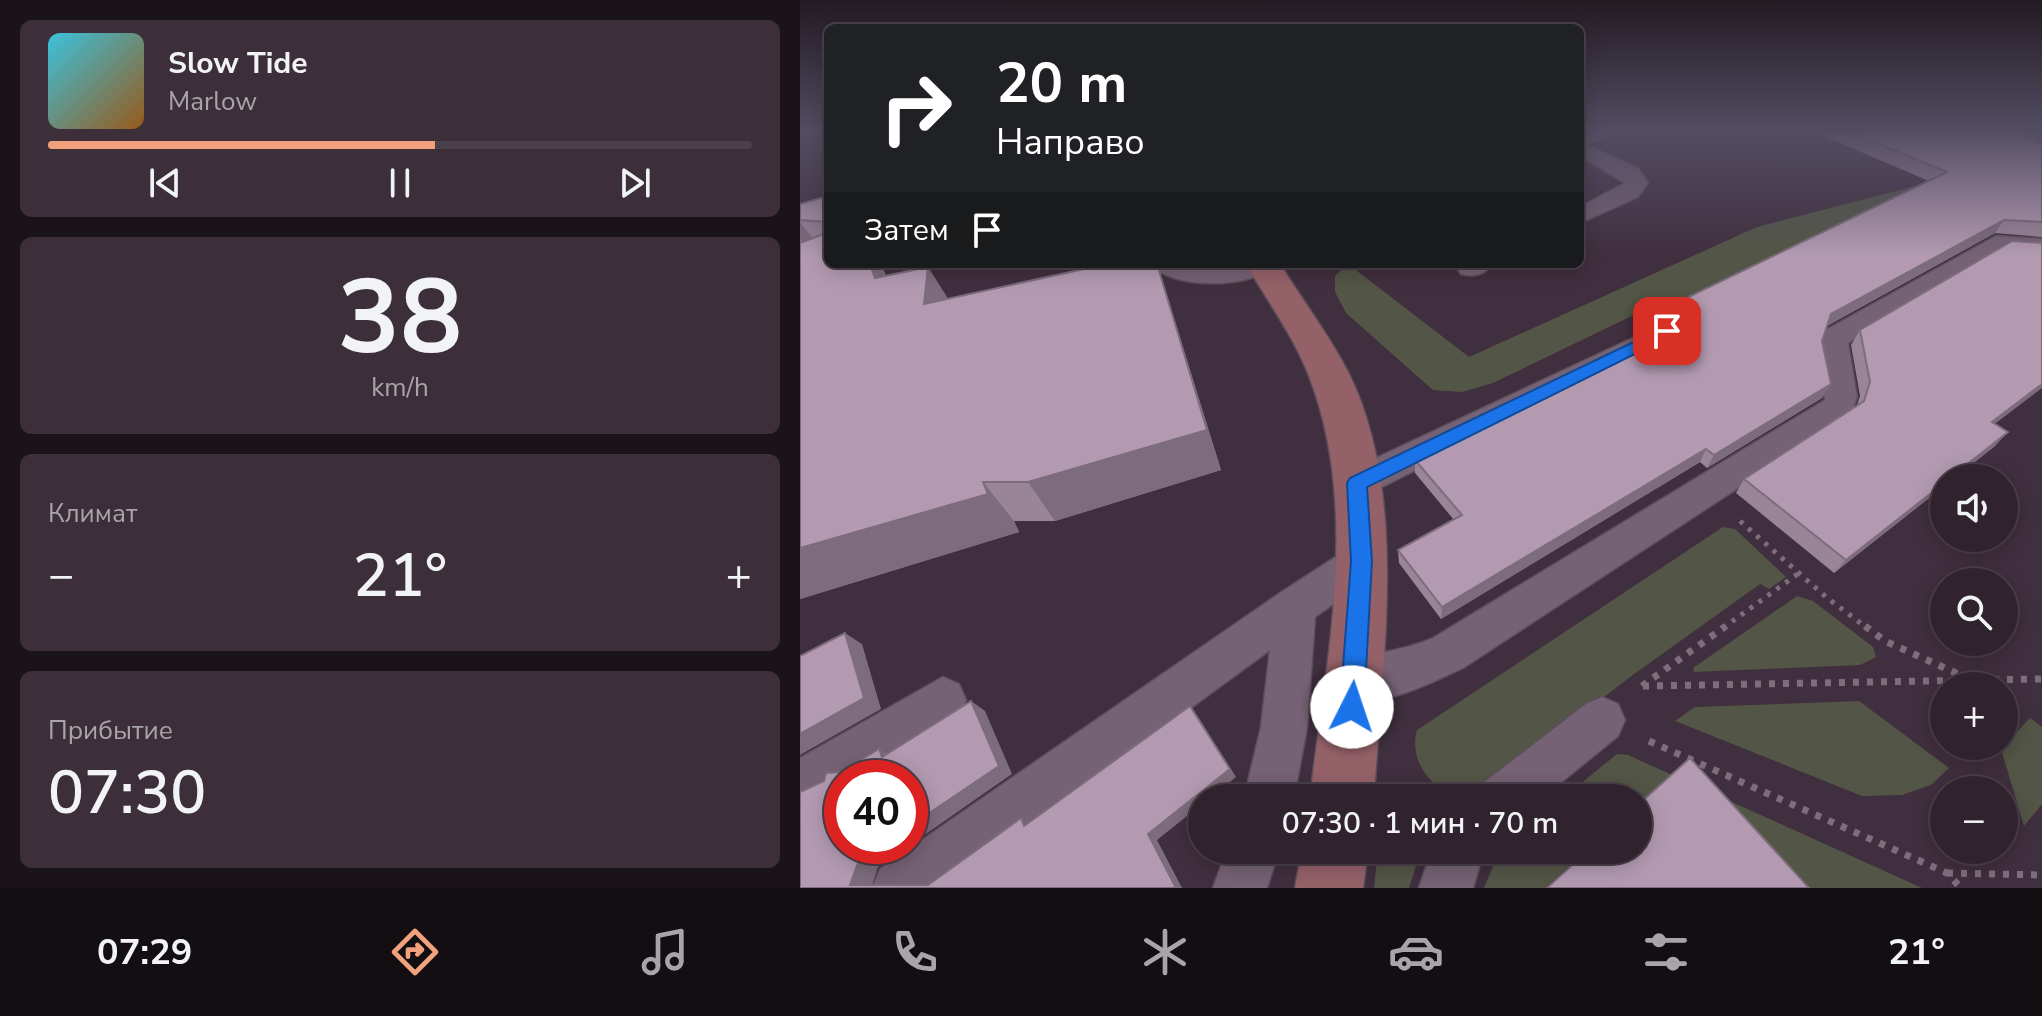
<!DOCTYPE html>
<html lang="ru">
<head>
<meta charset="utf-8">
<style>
	:root { --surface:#30232e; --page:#3c2f3a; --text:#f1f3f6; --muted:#a8a4aa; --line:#4b404a; --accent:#f1a17c }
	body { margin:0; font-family:"Nunito Sans",sans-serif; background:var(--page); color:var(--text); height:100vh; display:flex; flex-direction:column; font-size:30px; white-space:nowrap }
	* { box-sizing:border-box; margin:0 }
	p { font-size:26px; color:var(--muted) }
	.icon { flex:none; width:44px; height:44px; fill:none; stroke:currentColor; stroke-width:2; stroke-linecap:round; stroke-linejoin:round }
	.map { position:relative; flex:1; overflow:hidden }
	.sheet { display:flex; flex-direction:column; gap:20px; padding:20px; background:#1a1319; width:800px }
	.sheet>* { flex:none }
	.banner { position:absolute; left:24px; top:24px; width:760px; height:244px; border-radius:12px; box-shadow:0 4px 20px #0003,0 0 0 2px var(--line); background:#202124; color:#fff; overflow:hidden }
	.fabs { position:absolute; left:1130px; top:464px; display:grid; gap:16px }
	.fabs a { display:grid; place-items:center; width:88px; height:88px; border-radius:50%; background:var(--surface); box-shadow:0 4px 20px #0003,0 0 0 2px var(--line); font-size:40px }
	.speed { position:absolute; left:24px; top:760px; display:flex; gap:16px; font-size:40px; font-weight:700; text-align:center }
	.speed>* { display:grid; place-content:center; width:104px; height:104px; border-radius:50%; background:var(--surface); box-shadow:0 4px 20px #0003,0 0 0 2px var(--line); line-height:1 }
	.speed .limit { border:12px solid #d22; background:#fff; color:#111 }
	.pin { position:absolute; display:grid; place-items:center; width:68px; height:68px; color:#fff; margin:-34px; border-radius:16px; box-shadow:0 4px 12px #0006 }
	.me { position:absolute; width:88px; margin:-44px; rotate:4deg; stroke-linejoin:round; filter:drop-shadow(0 0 6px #0008) }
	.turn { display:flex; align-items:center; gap:28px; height:168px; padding:0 40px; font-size:36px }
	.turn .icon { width:104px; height:104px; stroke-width:2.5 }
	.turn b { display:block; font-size:56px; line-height:68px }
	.then { display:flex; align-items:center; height:76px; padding:0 40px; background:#0003; gap:16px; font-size:30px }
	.big { font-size:60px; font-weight:600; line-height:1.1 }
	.sheet .widget { flex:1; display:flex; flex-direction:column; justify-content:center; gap:12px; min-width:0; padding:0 28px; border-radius:12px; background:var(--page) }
	.sheet .dial { align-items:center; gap:0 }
	.dial b { font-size:104px; line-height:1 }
	.song { display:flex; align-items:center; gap:24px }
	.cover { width:96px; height:96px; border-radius:12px; background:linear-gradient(135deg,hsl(190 70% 55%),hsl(30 70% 35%)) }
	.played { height:8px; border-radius:4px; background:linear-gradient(90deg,var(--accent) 55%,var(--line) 55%) }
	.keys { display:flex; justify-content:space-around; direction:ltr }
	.heat { display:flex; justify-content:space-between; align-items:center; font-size:44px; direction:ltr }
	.trip { position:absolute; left:388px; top:784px; width:464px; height:80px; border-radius:40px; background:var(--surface); box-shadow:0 4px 20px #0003,0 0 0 2px var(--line); font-weight:600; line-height:80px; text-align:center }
	.dock { display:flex; height:128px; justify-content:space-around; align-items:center; background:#130e12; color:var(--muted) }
	.dock .icon { width:56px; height:56px }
	.dock .on { color:var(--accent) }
	.dock b { font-size:36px; color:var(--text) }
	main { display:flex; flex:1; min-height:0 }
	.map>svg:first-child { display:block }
	.green { fill:#535646 }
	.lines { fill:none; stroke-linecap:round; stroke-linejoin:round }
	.lane-casing { stroke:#5d4e5c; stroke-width:3 }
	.secondary-casing { stroke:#5d4e5c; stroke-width:3 }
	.path-far1 { stroke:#7e6e7c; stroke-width:5; stroke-dasharray:4 7; stroke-linecap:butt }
	.path { stroke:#7e6e7c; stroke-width:7; stroke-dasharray:6 8; stroke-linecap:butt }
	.lane { fill:#756274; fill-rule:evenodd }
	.secondary { fill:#956169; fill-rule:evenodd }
	.wall { fill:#9a8498 }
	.shaded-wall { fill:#7d6c7c }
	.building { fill:#b39ab1; stroke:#7d6c7c; stroke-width:2 }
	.route { fill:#1a73e8; stroke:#114b97; stroke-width:2 }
</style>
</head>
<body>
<main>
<section class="sheet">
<div class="widget">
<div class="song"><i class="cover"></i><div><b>Slow Tide</b><p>Marlow</p></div></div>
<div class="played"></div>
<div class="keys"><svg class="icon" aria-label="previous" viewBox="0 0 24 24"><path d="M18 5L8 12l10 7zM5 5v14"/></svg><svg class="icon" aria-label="pause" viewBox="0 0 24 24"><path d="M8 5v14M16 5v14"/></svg><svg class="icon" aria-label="next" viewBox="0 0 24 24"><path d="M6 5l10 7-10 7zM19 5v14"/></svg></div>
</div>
<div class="widget dial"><b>38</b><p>km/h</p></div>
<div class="widget"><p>Климат</p>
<div class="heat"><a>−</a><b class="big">21°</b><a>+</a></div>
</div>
<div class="widget"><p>Прибытие</p><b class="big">07:30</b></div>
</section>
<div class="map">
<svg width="1242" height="888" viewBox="0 0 1242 888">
	<rect width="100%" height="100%" fill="#402f3e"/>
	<g class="green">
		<path d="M1123 184 874 315 840 312 693 383 662 392 633 390 546 313 535 292V276L548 264 669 357 957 227Z"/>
		<path d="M923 527 935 529 986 577 969 589 960 584 830 677 673 798C638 798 607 765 617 730Z"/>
		<path d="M997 596 1013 601 1073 647 1076 657 1060 665 894 672 893 668Z"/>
		<path d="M1059 701 1149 768 1131 785 1102 795 1062 796 875 721 895 707Z"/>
		<path d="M1230 718 1242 727V804L1224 826 1201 749Z"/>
		<path d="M817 754 828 755 1122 888H953L863 784 838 804V798H763Z"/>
		<path d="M578 850H621L609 888H574Z"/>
		<path d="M700 850H787L745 888H684Z"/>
	</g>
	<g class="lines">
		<g class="lane-casing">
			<g id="lane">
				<path d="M1208 132 1242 135V149L1211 136Z"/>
				<path d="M780 142 838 168 848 183 838 197 780 223V207L825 183 780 156Z"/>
				<path d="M1196 236 1242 239V255L1201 252 1048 343 1057 397 1051 414 663 668C627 684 578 712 538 695L532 680 538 665C569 652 602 652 633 638L1025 400 1017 355 1024 331Z"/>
				<path d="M351 264 426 268 474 264C456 290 368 289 351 264Z"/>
				<path d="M660 264H692C685 275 673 277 661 274L657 268Z"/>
				<path d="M867 322 877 324 882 331 877 338 570 493 557 497 544 493 539 483 544 473Z"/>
				<path d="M562 544 576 549 582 561 576 573 515 617 507 727 494 798H444L461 727 470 650 144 888H72L80 869 480 593 548 549Z"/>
				<path d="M143 677 159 684 166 700 159 716 57 778H42V787L0 809V758Z"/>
				<path d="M802 697 818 704 825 720 818 736 742 798H678L686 781 786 704Z"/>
				<path d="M427 850H479L467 888H413Z"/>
				<path d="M632 850H684L673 888H619Z"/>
			</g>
		</g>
		<g class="secondary-casing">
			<g id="secondary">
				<path d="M780 132H807L803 138 780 146Z"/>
				<path d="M446 264H480C502 300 529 335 548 372 610 496 581 664 574 798H510C526 660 561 509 509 376 494 337 467 300 446 264Z"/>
				<path d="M502 850H568L563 888H495Z"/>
			</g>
		</g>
		<g class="path-far1">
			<path d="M940 521 1026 597 1067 628"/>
			<path d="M923 628 999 573"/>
		</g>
		<g class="path">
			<path d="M1065 626 1085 641 1167 678"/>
			<path d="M842 686 926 626"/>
			<path d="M843 686 1242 679"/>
			<path d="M849 741 1147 873 1161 888"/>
			<path d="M1147 873 1242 875"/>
		</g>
		<use href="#lane" class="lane"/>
		<use href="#secondary" class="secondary"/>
	</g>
	<g class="wall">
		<path d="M1014 132H1234L1237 133 1232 140 1242 144V237L1195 233 1027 326 1022 341V398L907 468 900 462 641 619 599 563 598 550 654 520 615 473V460L883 327 878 321 867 319 872 305 1129 181Z"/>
		<path d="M28 196V264H81L86 276 148 299 357 264 421 470 255 521H214L219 532 0 599V204Z"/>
		<path d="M1060 330 1195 424V446L1034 573 936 493 944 479 1057 405 1060 396 1051 345Z"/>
	</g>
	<g class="shaded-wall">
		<path d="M1237 133 1228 146 1223 137Z"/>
		<path d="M1204 220 1195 233 1023 328 1031 314Z"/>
		<path d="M0 222 28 259 0 273Z"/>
		<path d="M70 264H81L104 319 75 278Z"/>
		<path d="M357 264 421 470 255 521 228 482Z"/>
		<path d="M128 267 154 308 124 304Z"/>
		<path d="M1031 384 1022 398 907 468 914 455Z"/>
		<path d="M1242 384V388L1179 436 1192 422Z"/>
		<path d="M1208 432 1195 446 1154 478H1150Z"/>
		<path d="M906 449 900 462 641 619 642 607Z"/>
		<path d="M183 482 214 521 219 532 0 599V548Z"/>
		<path d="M1144 483V486L1034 573 1046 560Z"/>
		<path d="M45 633 62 644 81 709 0 755V734Z"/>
		<path d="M171 701 185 711 212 774 110 845V826Z"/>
		<path d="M397 716 436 777 410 798H402V804L357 840 382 888H376L348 834Z"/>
		<path d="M79 749 96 758 82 757Z"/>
		<path d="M80 846H108L78 867 71 888 50 885 59 860Z"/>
	</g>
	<g class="building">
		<path d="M1050 132H1234L1237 133 1223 137 1242 144V222L1204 220 1031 314 1022 341 1031 384 914 455 906 449 642 607 598 550 662 515 615 460 884 327 890 315 883 307 872 305 1147 172Z"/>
		<path d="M28 196V222L0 220V204Z"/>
		<path d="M28 228V264H70L75 278 128 267 124 304 307 264H357L407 430 228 482H183L188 494 0 548V243L26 233Z"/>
		<path d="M1212 241 1242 243V384L1192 422 1208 432 1150 478H1144V483L1046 560 944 479 1064 401 1070 382 1060 330Z"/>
		<path d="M45 633 64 698 0 734V656Z"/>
		<path d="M171 701 199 766 110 826V778H42V846H80L59 860 50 885H128L221 818 224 826 390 706 430 769 348 834 376 888H0V792L24 781 26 773 40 772 79 749 82 757Z"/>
		<path d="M890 758 1009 888H747L789 850H838V805Z"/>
	</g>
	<linearGradient id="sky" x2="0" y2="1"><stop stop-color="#231a22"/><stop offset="0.51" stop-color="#534d63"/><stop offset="1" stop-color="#534d63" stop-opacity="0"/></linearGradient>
	<rect width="1242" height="257" fill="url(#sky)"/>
	<path class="route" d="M867 326 875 331 873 335 567 487 572 561 564 707 561 715 552 719 543 715 540 707 551 561 547 483 550 478Z"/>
</svg>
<div class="fabs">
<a><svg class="icon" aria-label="sound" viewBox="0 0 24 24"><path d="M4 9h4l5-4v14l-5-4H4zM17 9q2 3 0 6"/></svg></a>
<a><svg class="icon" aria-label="search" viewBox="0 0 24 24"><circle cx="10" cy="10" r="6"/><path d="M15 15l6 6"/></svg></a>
<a>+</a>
<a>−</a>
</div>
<div class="speed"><div class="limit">40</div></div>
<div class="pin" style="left:867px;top:331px;background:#d93025"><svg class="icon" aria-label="arrive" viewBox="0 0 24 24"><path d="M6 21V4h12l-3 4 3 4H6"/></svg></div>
<svg class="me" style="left:552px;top:707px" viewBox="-20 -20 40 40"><circle r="19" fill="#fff"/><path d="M0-13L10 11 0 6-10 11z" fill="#1a73e8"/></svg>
<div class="trip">07:30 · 1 мин · 70 m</div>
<div class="banner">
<div class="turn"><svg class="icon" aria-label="right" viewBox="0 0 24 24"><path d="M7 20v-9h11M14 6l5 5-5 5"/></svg><div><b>20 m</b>Направо</div></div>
<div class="then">Затем<svg class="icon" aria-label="arrive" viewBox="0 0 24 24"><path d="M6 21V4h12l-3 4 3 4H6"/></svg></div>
</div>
</div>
</main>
<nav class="dock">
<b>07:29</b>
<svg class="icon on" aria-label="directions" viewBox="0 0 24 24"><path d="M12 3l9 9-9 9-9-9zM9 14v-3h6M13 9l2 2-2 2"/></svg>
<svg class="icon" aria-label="music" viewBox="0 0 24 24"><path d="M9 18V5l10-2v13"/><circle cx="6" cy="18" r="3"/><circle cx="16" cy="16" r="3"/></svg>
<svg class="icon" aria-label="phone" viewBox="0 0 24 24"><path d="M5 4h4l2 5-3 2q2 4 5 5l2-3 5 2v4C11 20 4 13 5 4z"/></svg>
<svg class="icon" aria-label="climate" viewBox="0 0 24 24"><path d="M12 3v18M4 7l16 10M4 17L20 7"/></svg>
<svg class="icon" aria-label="car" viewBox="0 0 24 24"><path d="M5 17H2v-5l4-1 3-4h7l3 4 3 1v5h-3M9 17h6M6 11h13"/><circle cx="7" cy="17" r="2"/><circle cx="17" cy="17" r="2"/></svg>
<svg class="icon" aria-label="filters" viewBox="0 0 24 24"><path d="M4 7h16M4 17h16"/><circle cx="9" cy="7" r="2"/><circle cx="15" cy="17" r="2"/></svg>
<b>21°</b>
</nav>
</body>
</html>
